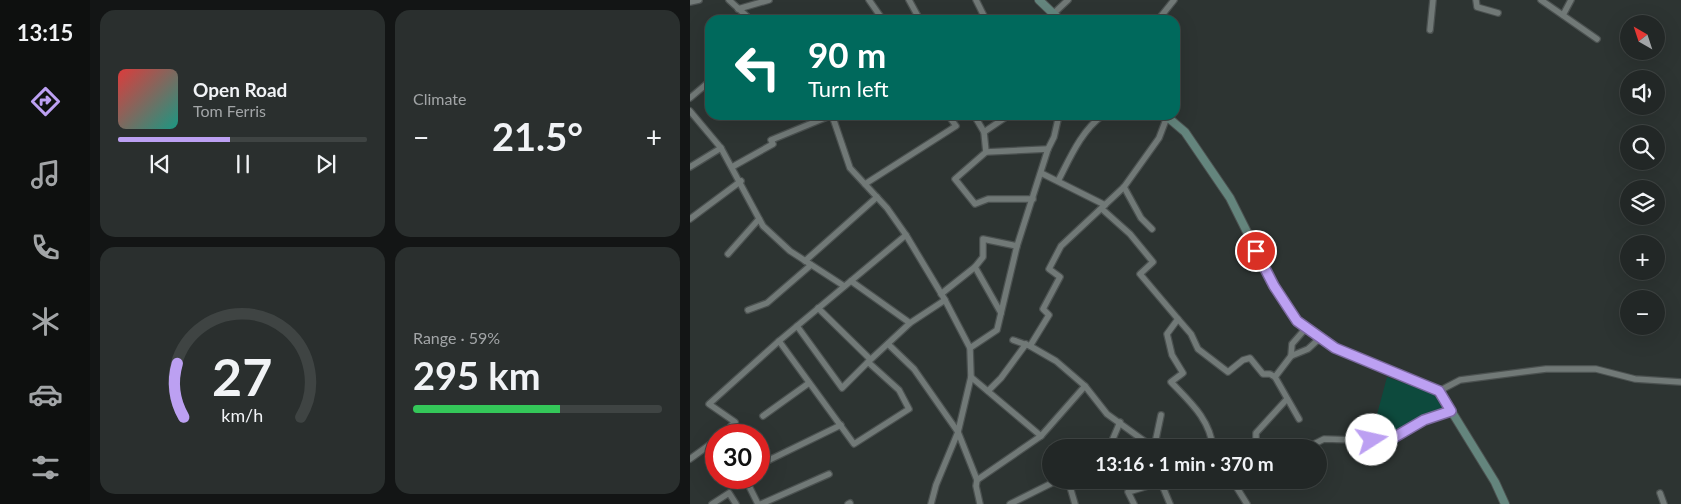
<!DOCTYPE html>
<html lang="en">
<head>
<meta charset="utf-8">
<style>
	:root { --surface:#222726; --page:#2a2f2e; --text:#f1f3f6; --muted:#a2a5a7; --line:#3f4443; --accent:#bca0f2 }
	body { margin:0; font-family:Lato,sans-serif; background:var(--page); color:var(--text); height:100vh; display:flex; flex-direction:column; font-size:19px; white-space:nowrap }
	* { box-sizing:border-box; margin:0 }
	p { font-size:16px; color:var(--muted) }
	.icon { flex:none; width:28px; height:28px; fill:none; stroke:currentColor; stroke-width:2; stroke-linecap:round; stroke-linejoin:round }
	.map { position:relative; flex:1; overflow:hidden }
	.sheet { display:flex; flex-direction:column; gap:10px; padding:10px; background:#131515; width:600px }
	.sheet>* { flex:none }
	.banner { position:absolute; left:15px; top:15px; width:475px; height:105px; border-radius:15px; box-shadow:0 5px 20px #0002,0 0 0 1px var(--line); background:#00695c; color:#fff; overflow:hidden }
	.needle { width:32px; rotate:321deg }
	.fabs { position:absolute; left:930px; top:15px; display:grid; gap:10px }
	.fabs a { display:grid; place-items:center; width:45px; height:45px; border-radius:50%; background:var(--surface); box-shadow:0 5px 20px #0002,0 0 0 1px var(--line); font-size:25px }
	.speed { position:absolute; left:15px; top:424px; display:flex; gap:10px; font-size:25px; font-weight:700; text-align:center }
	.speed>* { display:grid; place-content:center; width:65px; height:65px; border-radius:50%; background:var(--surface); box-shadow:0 5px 20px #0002,0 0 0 1px var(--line); line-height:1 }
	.speed .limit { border:8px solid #d22; background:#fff; color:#111 }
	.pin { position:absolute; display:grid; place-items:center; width:42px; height:42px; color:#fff; margin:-21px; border:2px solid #fff; border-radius:50%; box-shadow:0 1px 5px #0007 }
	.me { position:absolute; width:55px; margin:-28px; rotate:80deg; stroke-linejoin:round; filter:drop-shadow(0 0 4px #0008) }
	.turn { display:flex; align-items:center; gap:18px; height:105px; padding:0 20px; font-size:22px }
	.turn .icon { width:65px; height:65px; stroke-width:2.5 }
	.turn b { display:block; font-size:35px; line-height:42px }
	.big { font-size:38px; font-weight:700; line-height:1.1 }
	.sheet .tile { flex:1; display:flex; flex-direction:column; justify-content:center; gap:8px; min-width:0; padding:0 18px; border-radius:15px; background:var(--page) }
	.sheet .dial { align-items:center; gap:0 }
	.dial svg { height:130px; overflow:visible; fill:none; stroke:var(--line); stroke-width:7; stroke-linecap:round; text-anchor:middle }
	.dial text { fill:var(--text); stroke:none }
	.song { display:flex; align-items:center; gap:15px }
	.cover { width:60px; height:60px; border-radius:8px; background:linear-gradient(135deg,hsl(0 70% 55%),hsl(170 70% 35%)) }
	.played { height:5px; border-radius:2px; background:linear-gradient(90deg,var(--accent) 45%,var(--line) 45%) }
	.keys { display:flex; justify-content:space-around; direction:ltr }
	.heat { display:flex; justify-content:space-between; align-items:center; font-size:28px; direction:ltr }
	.charge { height:8px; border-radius:4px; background:linear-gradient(90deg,#34c759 59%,var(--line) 0) }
	.sheet .tiles { flex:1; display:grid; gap:10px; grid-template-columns:repeat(2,1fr) }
	.trip { position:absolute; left:352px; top:439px; width:285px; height:50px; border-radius:25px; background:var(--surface); box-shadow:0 5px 20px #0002,0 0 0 1px var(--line); font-weight:700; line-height:50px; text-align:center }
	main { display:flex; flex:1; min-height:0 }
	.tab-bar { display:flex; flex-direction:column; width:90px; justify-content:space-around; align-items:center; background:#0e100f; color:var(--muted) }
	.tab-bar .icon { width:35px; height:35px }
	.tab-bar .active { color:var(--accent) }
	.tab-bar b { font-size:22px; color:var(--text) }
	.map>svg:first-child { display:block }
	.green { fill:#0d4a3d }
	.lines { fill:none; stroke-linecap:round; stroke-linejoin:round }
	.street-casing { stroke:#4b5150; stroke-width:8 }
	.secondary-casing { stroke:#4b5150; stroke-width:10 }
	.street { stroke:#717977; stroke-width:5.5 }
	.secondary { stroke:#64857d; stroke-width:8 }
	.route-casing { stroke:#7a689d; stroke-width:12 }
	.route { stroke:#bca0f2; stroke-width:9 }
</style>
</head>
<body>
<main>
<nav class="tab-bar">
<b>13:15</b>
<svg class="icon active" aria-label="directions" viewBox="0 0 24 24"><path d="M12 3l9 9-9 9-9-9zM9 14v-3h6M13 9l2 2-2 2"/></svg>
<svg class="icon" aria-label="music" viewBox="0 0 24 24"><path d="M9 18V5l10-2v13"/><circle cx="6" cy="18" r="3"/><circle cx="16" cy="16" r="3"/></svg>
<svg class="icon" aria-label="phone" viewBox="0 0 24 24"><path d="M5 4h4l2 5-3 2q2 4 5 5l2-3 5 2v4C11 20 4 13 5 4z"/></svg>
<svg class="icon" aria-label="climate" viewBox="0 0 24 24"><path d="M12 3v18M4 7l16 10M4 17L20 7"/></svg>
<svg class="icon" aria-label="car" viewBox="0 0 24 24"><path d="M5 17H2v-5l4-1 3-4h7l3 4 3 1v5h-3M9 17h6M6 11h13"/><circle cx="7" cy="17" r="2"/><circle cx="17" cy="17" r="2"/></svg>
<svg class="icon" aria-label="filters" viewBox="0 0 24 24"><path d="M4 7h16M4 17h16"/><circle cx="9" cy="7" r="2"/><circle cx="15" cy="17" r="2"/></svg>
</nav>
<section class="sheet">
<div class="tiles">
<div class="tile">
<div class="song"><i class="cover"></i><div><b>Open Road</b><p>Tom Ferris</p></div></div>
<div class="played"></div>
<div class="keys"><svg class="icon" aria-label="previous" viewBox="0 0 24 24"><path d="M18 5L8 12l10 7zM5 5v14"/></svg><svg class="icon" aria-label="pause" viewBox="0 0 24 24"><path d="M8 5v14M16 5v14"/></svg><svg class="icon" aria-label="next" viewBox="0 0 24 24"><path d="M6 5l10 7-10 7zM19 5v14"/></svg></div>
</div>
<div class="tile"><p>Climate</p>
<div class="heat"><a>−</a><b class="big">21.5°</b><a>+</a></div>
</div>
<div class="tile dial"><svg viewBox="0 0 100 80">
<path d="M14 69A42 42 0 1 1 86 69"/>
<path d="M14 69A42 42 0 0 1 10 36" stroke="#bca0f2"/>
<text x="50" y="56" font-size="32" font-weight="700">27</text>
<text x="50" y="72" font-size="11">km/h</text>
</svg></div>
<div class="tile"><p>Range · 59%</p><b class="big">295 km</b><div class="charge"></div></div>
</div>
</section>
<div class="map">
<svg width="991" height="504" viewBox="0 0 991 504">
	<rect width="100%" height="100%" fill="#2d3432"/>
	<path class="green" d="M697 377 744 394 758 418 731 416 698 454 682 433Z"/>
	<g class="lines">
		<g class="street-casing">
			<g id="street">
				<path d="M39 0 61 20"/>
				<path d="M179 0 193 20"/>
				<path d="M219 0 230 20"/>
				<path d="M286 0 296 20"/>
				<path d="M786 0 787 7 808 13"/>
				<path d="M851 0 907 39"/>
				<path d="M0 2 9 0"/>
				<path d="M48 9 79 0"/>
				<path d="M363 14 378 0"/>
				<path d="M873 15 881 0"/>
				<path d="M468 20 484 0"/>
				<path d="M740 30 743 0"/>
				<path d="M0 98 20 81"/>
				<path d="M0 111 31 148 73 226 100 251 154 286"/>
				<path d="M142 115 160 168 197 208 216 235 255 300 280 348 281 377 268 432 246 485 241 504"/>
				<path d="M284 115 294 132 296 152 265 179 285 204 298 199H343"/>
				<path d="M294 132 319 115"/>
				<path d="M296 152 358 149"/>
				<path d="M0 167 31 148"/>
				<path d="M42 167 83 144 81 140 142 115"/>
				<path d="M351 173 415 205"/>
				<path d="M368 181C380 158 391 131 413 115"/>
				<path d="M175 184 266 126 258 115"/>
				<path d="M434 187 451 218 462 229"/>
				<path d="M412 209 440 234 463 262 450 274 488 319 477 334 482 355 493 373 481 382C500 402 520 419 523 448"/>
				<path d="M0 219 51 181"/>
				<path d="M38 254 69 219"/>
				<path d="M115 261 187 197"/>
				<path d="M161 281 220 323"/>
				<path d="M251 294 285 267"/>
				<path d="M128 308 180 359"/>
				<path d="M58 310 77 303 121 265"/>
				<path d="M311 313 285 267 293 257V239L327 246"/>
				<path d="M488 319 501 334 508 349 538 372 553 360 560 358 573 374H580L585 377"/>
				<path d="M107 326 152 388 178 362"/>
				<path d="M323 340 340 346 366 361 395 386 417 414 464 448"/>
				<path d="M89 341 164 444 219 409 209 390 178 362 220 323 255 300"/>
				<path d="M198 344 224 369 268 432 287 480 286 486 290 504"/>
				<path d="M340 346 359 315 353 309 370 277 359 269 371 246 434 187 469 138 477 117"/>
				<path d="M280 348 307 330 327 246 358 149 364 137 369 115"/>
				<path d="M601 356 618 349 630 338"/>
				<path d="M281 377 351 436"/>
				<path d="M298 391 311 378 336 344"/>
				<path d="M749 391 770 380 856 369H906L945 379 991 382"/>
				<path d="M73 416 119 383"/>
				<path d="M609 419 585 377 601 356 602 344 616 328"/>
				<path d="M32 435 45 422 19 404 89 341 216 235"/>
				<path d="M566 443V433L597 399"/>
				<path d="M419 448 430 422"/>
				<path d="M464 448 471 415"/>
				<path d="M616 448 634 439 698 441 734 420 761 411"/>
				<path d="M0 459 26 440"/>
				<path d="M69 465 151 425"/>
				<path d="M55 478 68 504"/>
				<path d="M287 480 351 436 395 386"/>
				<path d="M378 480 385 504"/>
				<path d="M470 480 480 504"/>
				<path d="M542 480 557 504"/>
				<path d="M970 493 974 504"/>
				<path d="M22 504 39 493 46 504"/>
				<path d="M71 504 139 474"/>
				<path d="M158 504 160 503"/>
				<path d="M320 504 368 480"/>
				<path d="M444 504 438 492 471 482"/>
			</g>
		</g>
		<g class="secondary-casing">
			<g id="secondary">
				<path d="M349 0 370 20"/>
				<path d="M475 115 495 132 540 198 584 286 607 321 645 348 749 391 805 482 815 504"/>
			</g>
		</g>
		<use href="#street" class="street"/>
		<use href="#secondary" class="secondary"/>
	</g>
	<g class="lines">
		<g class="route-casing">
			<path id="route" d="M566 251 584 286 607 321 645 348 749 391 761 411 734 420 698 441 682 440"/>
		</g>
		<use href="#route" class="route"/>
	</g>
</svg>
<div class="fabs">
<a><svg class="needle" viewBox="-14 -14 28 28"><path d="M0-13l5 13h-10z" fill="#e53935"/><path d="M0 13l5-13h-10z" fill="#a2a5a7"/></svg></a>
<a><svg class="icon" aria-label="sound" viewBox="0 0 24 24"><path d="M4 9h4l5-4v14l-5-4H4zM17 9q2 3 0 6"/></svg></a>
<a><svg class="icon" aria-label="search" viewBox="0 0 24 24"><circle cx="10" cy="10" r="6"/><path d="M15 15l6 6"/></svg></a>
<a><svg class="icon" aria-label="layers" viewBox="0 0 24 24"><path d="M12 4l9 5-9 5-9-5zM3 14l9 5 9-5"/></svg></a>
<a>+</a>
<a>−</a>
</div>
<div class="speed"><div class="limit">30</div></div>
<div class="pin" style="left:566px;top:251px;background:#d93025"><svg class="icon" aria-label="arrive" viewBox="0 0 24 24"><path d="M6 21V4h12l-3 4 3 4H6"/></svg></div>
<svg class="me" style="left:682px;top:440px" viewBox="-20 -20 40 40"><circle r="19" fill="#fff"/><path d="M0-13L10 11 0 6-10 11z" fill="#bca0f2"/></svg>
<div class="trip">13:16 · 1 min · 370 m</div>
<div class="banner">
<div class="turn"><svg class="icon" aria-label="left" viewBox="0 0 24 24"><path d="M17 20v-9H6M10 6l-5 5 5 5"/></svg><div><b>90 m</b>Turn left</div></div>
</div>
</div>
</main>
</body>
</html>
